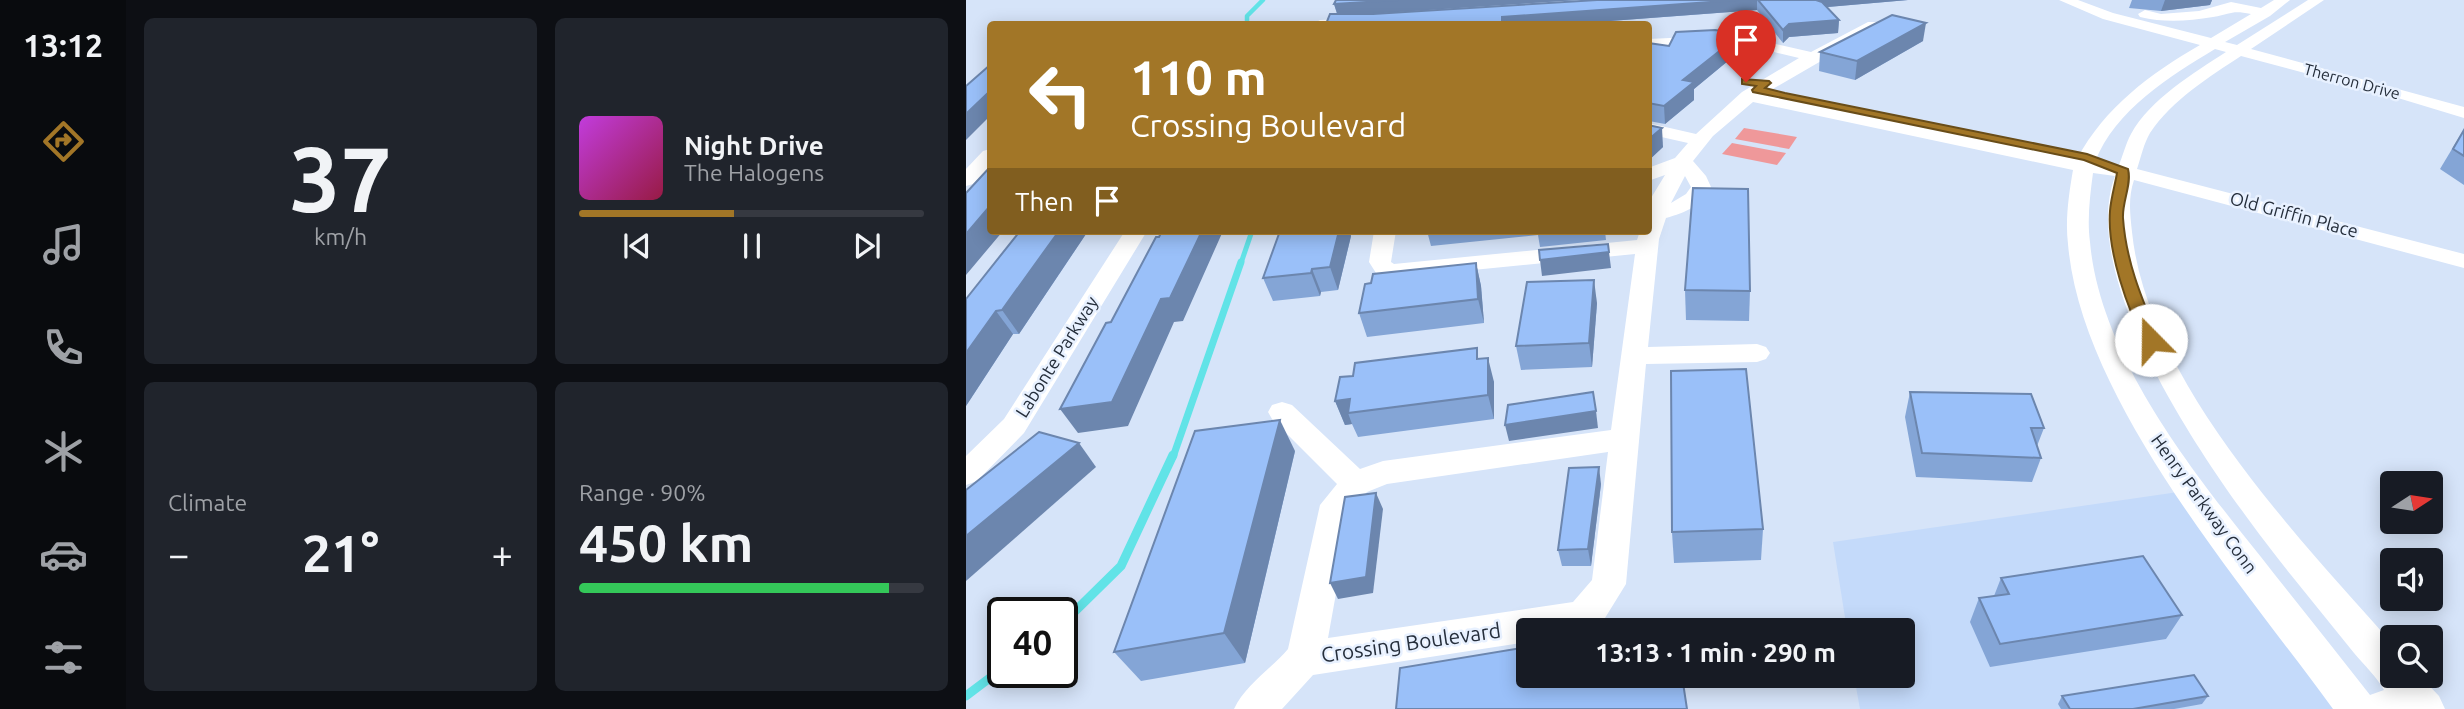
<!DOCTYPE html>
<html lang="en">
<head>
<meta charset="utf-8">
<style>
	:root { --surface:#171b24; --page:#20242c; --text:#f1f3f6; --muted:#9ea1a6; --line:#363941; --accent:#a27627 }
	body { margin:0; font-family:Ubuntu,sans-serif; background:var(--page); color:var(--text); height:100vh; display:flex; flex-direction:column; font-size:26px; white-space:nowrap }
	* { box-sizing:border-box; margin:0 }
	p { font-size:23px; color:var(--muted) }
	.icon { flex:none; width:38px; height:38px; fill:none; stroke:currentColor; stroke-width:2; stroke-linecap:round; stroke-linejoin:round }
	.map { position:relative; flex:1; overflow:hidden }
	.side { display:flex; flex-direction:column; gap:18px; padding:18px; background:#0d0f14; width:840px }
	.side>* { flex:none }
	.hud { position:absolute; left:21px; top:21px; width:665px; height:214px; border-radius:7px; box-shadow:0 4px 18px #0003; background:#a27627; color:#fff; overflow:hidden }
	.needle { width:46px; rotate:78deg }
	.buttons { position:absolute; left:1414px; top:471px; display:grid; gap:14px }
	.buttons a { display:grid; place-items:center; width:63px; height:63px; border-radius:7px; background:var(--surface); box-shadow:0 4px 18px #0003; font-size:35px }
	.speed { position:absolute; left:21px; top:597px; display:flex; gap:14px; font-size:35px; font-weight:700; text-align:center }
	.speed>* { display:grid; place-content:center; width:91px; height:91px; border-radius:50%; background:var(--surface); box-shadow:0 4px 18px #0003; line-height:1 }
	.speed .limit { border:4px solid #111; border-radius:10px; background:#fff; color:#111 }
	.pin { position:absolute; display:grid; place-items:center; width:60px; height:60px; color:#fff; margin:-72px -30px; border-radius:50% 50% 50% 0; rotate:-45deg; box-shadow:0 0 7px #0007 }
	.pin .icon { rotate:45deg }
	.me { position:absolute; width:77px; margin:-38px; rotate:338deg; stroke-linejoin:round; filter:drop-shadow(0 0 5px #0008) }
	.turn { display:flex; align-items:center; gap:24px; height:147px; padding:0 28px; font-size:32px }
	.turn .icon { width:91px; height:91px; stroke-width:2.5 }
	.turn b { display:block; font-size:49px; line-height:60px }
	.then { display:flex; align-items:center; height:66px; padding:0 28px; background:#0003; gap:14px; font-size:26px }
	.big { font-size:52px; font-weight:600; line-height:1.1 }
	.side .widget { flex:1; display:flex; flex-direction:column; justify-content:center; gap:10px; min-width:0; padding:0 24px; border-radius:10px; background:var(--page) }
	.side .dial { align-items:center; gap:0 }
	.dial b { font-size:91px; line-height:1 }
	.song { display:flex; align-items:center; gap:21px }
	.cover { width:84px; height:84px; border-radius:10px; background:linear-gradient(135deg,hsl(290 70% 55%),hsl(340 70% 35%)) }
	.played { height:7px; border-radius:4px; background:linear-gradient(90deg,var(--accent) 45%,var(--line) 45%) }
	.keys { display:flex; justify-content:space-around; direction:ltr }
	.heat { display:flex; justify-content:space-between; align-items:center; font-size:38px; direction:ltr }
	.charge { height:10px; border-radius:5px; background:linear-gradient(90deg,#34c759 90%,var(--line) 0) }
	.side .tiles { flex:1; display:grid; gap:18px; grid-template-columns:repeat(2,1fr) }
	.trip { position:absolute; left:550px; top:618px; width:399px; height:70px; border-radius:7px; background:var(--surface); box-shadow:0 4px 18px #0003; font-weight:600; line-height:70px; text-align:center }
	main { display:flex; flex:1; min-height:0 }
	.tab-bar { display:flex; flex-direction:column; width:126px; justify-content:space-around; align-items:center; background:#090b0e; color:var(--muted) }
	.tab-bar .icon { width:49px; height:49px }
	.tab-bar .active { color:var(--accent) }
	.tab-bar b { font-size:32px; color:var(--text) }
	.map>svg:first-child { display:block }
	.built { fill:#c4dafa }
	.green { fill:#ef989a }
	.lines { fill:none; stroke-linecap:round; stroke-linejoin:round }
	.stream-far3 { stroke:#61e3e7; stroke-width:4.5 }
	.stream-far2 { stroke:#61e3e7; stroke-width:5 }
	.stream-far1 { stroke:#61e3e7; stroke-width:7 }
	.stream { stroke:#61e3e7; stroke-width:9 }
	.minor { fill:#fff; fill-rule:evenodd }
	.wall { fill:#84a5d6 }
	.shaded-wall { fill:#6c86ae }
	.building { fill:#9ac0f9; stroke:#6c86ae; stroke-width:2 }
	.route { fill:#a27627; stroke:#694d19; stroke-width:2 }
	.labels { text-anchor:middle; stroke-width:5; stroke-linejoin:round; paint-order:stroke }
	.far-street-label { font-size:16px; fill:#252e3b; stroke:#e8f1ff }
	.street-label { font-size:18px; fill:#252e3b; stroke:#e8f1ff }
	.near-street-label { font-size:21px; fill:#252e3b; stroke:#e8f1ff }
</style>
</head>
<body>
<main>
<nav class="tab-bar">
<b>13:12</b>
<svg class="icon active" aria-label="directions" viewBox="0 0 24 24"><path d="M12 3l9 9-9 9-9-9zM9 14v-3h6M13 9l2 2-2 2"/></svg>
<svg class="icon" aria-label="music" viewBox="0 0 24 24"><path d="M9 18V5l10-2v13"/><circle cx="6" cy="18" r="3"/><circle cx="16" cy="16" r="3"/></svg>
<svg class="icon" aria-label="phone" viewBox="0 0 24 24"><path d="M5 4h4l2 5-3 2q2 4 5 5l2-3 5 2v4C11 20 4 13 5 4z"/></svg>
<svg class="icon" aria-label="climate" viewBox="0 0 24 24"><path d="M12 3v18M4 7l16 10M4 17L20 7"/></svg>
<svg class="icon" aria-label="car" viewBox="0 0 24 24"><path d="M5 17H2v-5l4-1 3-4h7l3 4 3 1v5h-3M9 17h6M6 11h13"/><circle cx="7" cy="17" r="2"/><circle cx="17" cy="17" r="2"/></svg>
<svg class="icon" aria-label="filters" viewBox="0 0 24 24"><path d="M4 7h16M4 17h16"/><circle cx="9" cy="7" r="2"/><circle cx="15" cy="17" r="2"/></svg>
</nav>
<section class="side">
<div class="tiles">
<div class="widget dial"><b>37</b><p>km/h</p></div>
<div class="widget">
<div class="song"><i class="cover"></i><div><b>Night Drive</b><p>The Halogens</p></div></div>
<div class="played"></div>
<div class="keys"><svg class="icon" aria-label="previous" viewBox="0 0 24 24"><path d="M18 5L8 12l10 7zM5 5v14"/></svg><svg class="icon" aria-label="pause" viewBox="0 0 24 24"><path d="M8 5v14M16 5v14"/></svg><svg class="icon" aria-label="next" viewBox="0 0 24 24"><path d="M6 5l10 7-10 7zM19 5v14"/></svg></div>
</div>
<div class="widget"><p>Climate</p>
<div class="heat"><a>−</a><b class="big">21°</b><a>+</a></div>
</div>
<div class="widget"><p>Range · 90%</p><b class="big">450 km</b><div class="charge"></div></div>
</div>
</section>
<div class="map">
<svg width="1498" height="709" viewBox="0 0 1498 709">
	<rect width="100%" height="100%" fill="#d6e4f9"/>
	<path class="built" d="M1233 489 1409 709H894L888 676H936V630H881L867 542Z"/>
	<g class="green">
		<path d="M778 128 831 137 823 149 769 139Z"/>
		<path d="M766 143 820 153 811 165 756 154Z"/>
	</g>
	<g class="lines">
		<path class="stream-far3" d="M281 24V16L297 0"/>
		<path class="stream-far2" d="M275 263 286 231"/>
		<path class="stream-far1" d="M207 457 275 262"/>
		<g class="stream">
			<path d="M96 624 155 566 207 455"/>
			<path d="M0 696 37 668"/>
		</g>
		<g class="minor">
			<path d="M1093 0H1112L1147 13 1245 38 1285 14C1265 10 1266 14 1247 17 1222 21 1199 23 1174 17L1172 14 1179 10 1195 14 1233 11 1265 2 1295 8 1308 0H1324L1304 16 1259 42 1271 45 1342 0H1358L1285 49 1498 107V118L1432 98 1275 56C1243 77 1206 100 1184 133 1178 143 1175 157 1171 169L1498 254V268L1168 180C1162 198 1164 213 1166 232 1181 380 1330 535 1426 643V676H1454L1473 696 1479 709H1367C1276 584 1115 400 1102 244 1099 220 1103 193 1107 170L787 102 747 136 727 161 740 176 745 187C735 207 720 212 700 218L693 239 682 347 791 344 800 347 804 353 800 359 791 362 680 364 660 584 639 618 631 625 618 630H562V642L347 675 316 709H268C279 685 305 669 322 649L354 505 371 484 306 419 302 412 306 405 316 402 326 405 394 469 417 461 645 430 669 254 426 278 410 273 403 262 408 231H430L425 262 428 264 671 240 674 231H682V203L699 175 682 181V168L709 158 722 143 682 134V123L730 134 776 92 833 58 770 43 682 48V39L770 35 845 52 902 22H912L914 25 912 28 798 94 1111 159C1139 107 1184 74 1234 45L1137 19ZM1249 49 1260 52C1228 73 1184 99 1165 134 1160 143 1157 155 1153 165L1129 162C1149 110 1204 76 1249 49ZM1127 173 1149 176C1108 287 1257 490 1325 575 1346 601 1367 627 1388 653 1398 665 1411 677 1418 690L1404 695C1368 649 1331 603 1295 557 1226 471 1134 356 1124 242 1121 220 1124 195 1127 173ZM719 176 725 187 720 194 705 203ZM642 452 626 580 607 602 362 638 385 510 401 492 421 484Z"/>
			<path d="M396 18 401 19V24H347L354 20Z"/>
			<path d="M24 149V166L7 184 0 186V169L17 151Z"/>
			<path d="M159 231H181L58 433 11 481 0 485V456L38 419Z"/>
		</g>
	</g>
	<g class="wall">
		<path d="M370 0H612L398 14 631 0H942L861 7 873 20 872 33 823 37 817 43 791 10 604 24H360L371 14 368 4Z"/>
		<path d="M1166 0H1246L1244 5 1195 11 1163 8Z"/>
		<path d="M775 34 774 51 728 89V100L699 124 683 121V125L697 147 682 161V43L703 46Z"/>
		<path d="M957 41 889 80 853 71 854 52Z"/>
		<path d="M1498 129V185L1474 169Z"/>
		<path d="M54 231H122L53 334H47L0 406Z"/>
		<path d="M461 231H639L640 240 574 247 572 235 465 246Z"/>
		<path d="M385 236 372 290 355 292 354 296 307 301 297 278Z"/>
		<path d="M510 263 515 286 518 323 401 337 393 313Z"/>
		<path d="M719 290 784 291 783 321 720 320Z"/>
		<path d="M631 303 626 367 555 370 550 346Z"/>
		<path d="M514 359 528 382V419L392 437 386 424 379 425 369 401Z"/>
		<path d="M944 392 1078 428 1071 446 1075 458 1066 482 950 477 939 417Z"/>
		<path d="M329 451 279 663 175 681 148 652Z"/>
		<path d="M635 484 625 566H596L592 550Z"/>
		<path d="M797 529 795 560 708 563 706 532Z"/>
		<path d="M1035 578 1216 615 1200 639 1024 667 1004 622 1013 598 1028 596Z"/>
		<path d="M1096 696H1242L1236 704 1208 709H1095L1092 704Z"/>
	</g>
	<g class="shaded-wall">
		<path d="M432 0H612L372 16 368 4Z"/>
		<path d="M772 0H791V10L604 24H537L536 17Z"/>
		<path d="M840 0H942L839 9Z"/>
		<path d="M1199 0H1246L1244 5 1195 11Z"/>
		<path d="M873 20 872 33 823 37 817 43V30L823 24Z"/>
		<path d="M960 23 957 41 889 80 891 61Z"/>
		<path d="M775 34 774 51 728 89V100L699 124 698 106 717 80Z"/>
		<path d="M24 91V116L0 140V114Z"/>
		<path d="M696 128 697 147 682 161V140Z"/>
		<path d="M24 206V231H37L0 275V234Z"/>
		<path d="M93 231H122L53 334 36 310Z"/>
		<path d="M236 231H257L217 321 208 322 162 426 112 433 94 409Z"/>
		<path d="M373 231H384L385 236 372 290 364 267Z"/>
		<path d="M643 252 645 268 576 276 574 260Z"/>
		<path d="M510 263 515 286 518 323 512 299Z"/>
		<path d="M346 269 355 292 354 296 345 273Z"/>
		<path d="M628 280 631 303 626 367 623 343Z"/>
		<path d="M30 311 47 334 0 406V353Z"/>
		<path d="M522 358 528 382V419L522 395Z"/>
		<path d="M384 399 382 413 386 424 379 425 369 401Z"/>
		<path d="M630 411 632 428 543 441 539 425Z"/>
		<path d="M314 420 329 451 279 663 258 633Z"/>
		<path d="M113 443 130 467 0 581V536Z"/>
		<path d="M633 467 635 484 625 566 622 549Z"/>
		<path d="M410 493 417 509 407 593 372 599 364 583Z"/>
	</g>
	<g class="building">
		<path d="M370 0H432L368 4Z"/>
		<path d="M631 0H772L536 17V21L555 24H360L364 14H407Z"/>
		<path d="M792 0H850L856 2 873 20 823 24 817 30Z"/>
		<path d="M926 15 960 23 891 61 854 52Z"/>
		<path d="M749 30 775 34 717 80 728 82 698 106 682 103V43L703 46 710 32Z"/>
		<path d="M24 65V91L0 114V86Z"/>
		<path d="M682 125 696 128 682 140Z"/>
		<path d="M1498 130V156L1487 149Z"/>
		<path d="M24 167V206L0 234V193Z"/>
		<path d="M727 188 782 189 784 291 719 290Z"/>
		<path d="M54 231H93L36 310 30 311 0 353V299Z"/>
		<path d="M196 231H236L204 298 195 299 146 402 94 409 140 323 145 322 190 237H193Z"/>
		<path d="M314 231H373L364 267 346 269 345 273 297 278Z"/>
		<path d="M642 244 643 252 574 260 573 250Z"/>
		<path d="M510 263 512 299 393 313 399 284 405 283 407 274Z"/>
		<path d="M628 280 623 343 550 346 561 282Z"/>
		<path d="M511 348V359L522 358V395L382 413 384 399 369 401 374 377 387 376 389 363Z"/>
		<path d="M780 369 797 529 706 532 705 371Z"/>
		<path d="M627 392 630 411 539 425 542 405Z"/>
		<path d="M944 392 1065 394 1078 428H1065L1075 458 956 453Z"/>
		<path d="M314 420 258 633 148 652 229 431Z"/>
		<path d="M73 432 113 443 0 536V490Z"/>
		<path d="M633 467 622 549 592 550 603 468Z"/>
		<path d="M410 493 400 577 364 583 379 497Z"/>
		<path d="M1177 556 1216 615 1034 644 1013 598 1043 594 1035 578Z"/>
		<path d="M707 624 708 630H671Z"/>
		<path d="M562 647V676H716L721 709H430L434 668Z"/>
		<path d="M1228 675 1242 696 1167 709H1104L1096 696Z"/>
	</g>
	<path class="route" d="M776 79 803 81 805 83 799 88 819 93 1121 154 1162 169C1166 184 1156 202 1157 218 1160 262 1176 299 1193 340L1185 345 1180 343C1161 310 1141 250 1144 211 1145 198 1149 185 1151 173L1118 160 787 92 786 90 790 86 776 84Z"/>
	<g class="labels">
		<g class="far-street-label">
			<text transform="translate(1386 81) rotate(15)" y="6">Therron Drive</text>
		</g>
		<g class="street-label">
			<text transform="translate(1328 215) rotate(15)" y="6">Old Griffin Place</text>
			<text transform="translate(91 357) rotate(-58)" y="6">Labonte Parkway</text>
			<text transform="translate(1238 504) rotate(54)" y="6">Henry Parkway Conn</text>
		</g>
		<g class="near-street-label">
			<text transform="translate(445 643) rotate(-8)" y="7">Crossing Boulevard</text>
		</g>
	</g>
</svg>
<div class="buttons">
<a><svg class="needle" viewBox="-14 -14 28 28"><path d="M0-13l5 13h-10z" fill="#e53935"/><path d="M0 13l5-13h-10z" fill="#9ea1a6"/></svg></a>
<a><svg class="icon" aria-label="sound" viewBox="0 0 24 24"><path d="M4 9h4l5-4v14l-5-4H4zM17 9q2 3 0 6"/></svg></a>
<a><svg class="icon" aria-label="search" viewBox="0 0 24 24"><circle cx="10" cy="10" r="6"/><path d="M15 15l6 6"/></svg></a>
</div>
<div class="speed"><div class="limit">40</div></div>
<div class="pin" style="left:780px;top:82px;background:#d93025"><svg class="icon" aria-label="arrive" viewBox="0 0 24 24"><path d="M6 21V4h12l-3 4 3 4H6"/></svg></div>
<svg class="me" style="left:1185px;top:340px" viewBox="-20 -20 40 40"><circle r="19" fill="#fff"/><path d="M0-13L10 11 0 6-10 11z" fill="#a27627"/></svg>
<div class="trip">13:13 · 1 min · 290 m</div>
<div class="hud">
<div class="turn"><svg class="icon" aria-label="left" viewBox="0 0 24 24"><path d="M17 20v-9H6M10 6l-5 5 5 5"/></svg><div><b>110 m</b>Crossing Boulevard</div></div>
<div class="then">Then<svg class="icon" aria-label="arrive" viewBox="0 0 24 24"><path d="M6 21V4h12l-3 4 3 4H6"/></svg></div>
</div>
</div>
</main>
</body>
</html>
